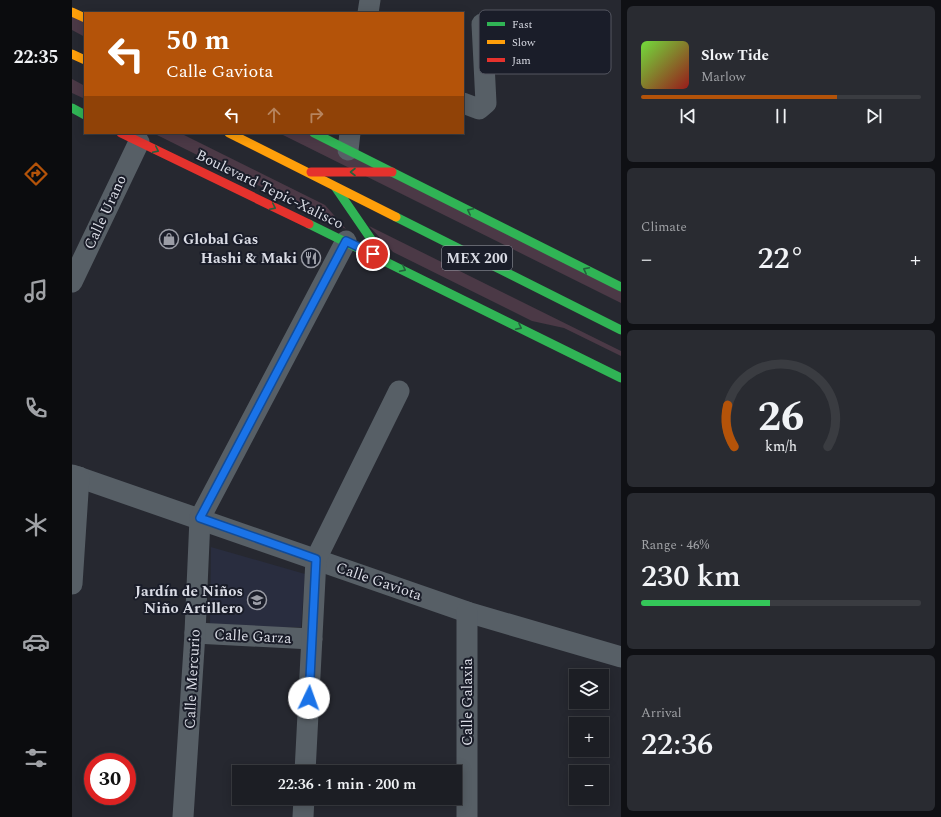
<!DOCTYPE html>
<html lang="en">
<head>
<meta charset="utf-8">
<style>
	:root { --surface:#1c1e24; --page:#292b31; --text:#f1f3f6; --muted:#a0a2a6; --line:#3a3c41; --accent:#b45309 }
	body { margin:0; font-family:Spectral,serif; background:var(--page); color:var(--text); height:100vh; display:flex; flex-direction:column; font-size:15px; white-space:nowrap }
	* { box-sizing:border-box; margin:0 }
	p { font-size:13px; color:var(--muted) }
	.icon { flex:none; width:22px; height:22px; fill:none; stroke:currentColor; stroke-width:2; stroke-linecap:round; stroke-linejoin:round }
	.map { position:relative; flex:1; overflow:hidden }
	.panel { display:flex; flex-direction:column; gap:6px; padding:6px; background:#0f1014; width:320px }
	.panel>* { flex:none }
	.banner { position:absolute; left:12px; top:12px; width:380px; height:122px; border-radius:0px; box-shadow:0 2px 10px #0003,0 0 0 1px var(--line); background:#b45309; color:#fff; overflow:hidden }
	.buttons { position:absolute; left:497px; top:669px; display:grid; gap:8px }
	.buttons a { display:grid; place-items:center; width:40px; height:40px; border-radius:0px; background:var(--surface); box-shadow:0 2px 10px #0003,0 0 0 1px var(--line); font-size:20px }
	.speed { position:absolute; left:12px; top:753px; display:flex; gap:8px; font-size:20px; font-weight:700; text-align:center }
	.speed>* { display:grid; place-content:center; width:52px; height:52px; border-radius:50%; background:var(--surface); box-shadow:0 2px 10px #0003,0 0 0 1px var(--line); line-height:1 }
	.speed .limit { border:6px solid #d22; background:#fff; color:#111 }
	.pin { position:absolute; display:grid; place-items:center; width:34px; height:34px; color:#fff; margin:-17px; border:2px solid #fff; border-radius:50%; box-shadow:0 1px 4px #0007 }
	.me { position:absolute; width:44px; margin:-22px; rotate:3deg; stroke-linejoin:round; filter:drop-shadow(0 0 3px #0008) }
	.turn { display:flex; align-items:center; gap:14px; height:84px; padding:0 16px; font-size:18px }
	.turn .icon { width:52px; height:52px; stroke-width:2.5 }
	.turn b { display:block; font-size:28px; line-height:34px }
	.lanes { display:flex; align-items:center; height:38px; padding:0 16px; background:#0003; justify-content:center; gap:20px; direction:ltr }
	.lanes .off { opacity:.35 }
	.big { font-size:30px; font-weight:600; line-height:1.1 }
	.panel .tile { flex:1; display:flex; flex-direction:column; justify-content:center; gap:6px; min-width:0; padding:0 14px; border-radius:6px; background:var(--page) }
	.panel .dial { align-items:center; gap:0 }
	.dial svg { height:104px; overflow:visible; fill:none; stroke:var(--line); stroke-width:7; stroke-linecap:round; text-anchor:middle }
	.dial text { fill:var(--text); stroke:none }
	.song { display:flex; align-items:center; gap:12px }
	.cover { width:48px; height:48px; border-radius:6px; background:linear-gradient(135deg,hsl(100 70% 55%),hsl(0 70% 35%)) }
	.played { height:4px; border-radius:2px; background:linear-gradient(90deg,var(--accent) 70%,var(--line) 70%) }
	.keys { display:flex; justify-content:space-around; direction:ltr }
	.heat { display:flex; justify-content:space-between; align-items:center; font-size:22px; direction:ltr }
	.charge { height:6px; border-radius:3px; background:linear-gradient(90deg,#34c759 46%,var(--line) 0) }
	.trip { position:absolute; left:160px; top:765px; width:230px; height:40px; border-radius:0px; background:var(--surface); box-shadow:0 2px 10px #0003,0 0 0 1px var(--line); font-weight:600; line-height:40px; text-align:center }
	main { display:flex; flex:1; min-height:0 }
	.tab-bar { display:flex; flex-direction:column; width:72px; justify-content:space-around; align-items:center; background:#0b0c0e; color:var(--muted) }
	.tab-bar .icon { width:28px; height:28px }
	.tab-bar .on { color:var(--accent) }
	.tab-bar b { font-size:18px; color:var(--text) }
	.map>svg:first-child { display:block }
	.built { fill:#292d3f }
	.green { fill:#4b3946 }
	.lines { fill:none; stroke-linecap:round; stroke-linejoin:round }
	.street { stroke:#575f66; stroke-width:21 }
	.fast { stroke:#30b455; stroke-width:9 }
	.slow { stroke:#ff9f0a; stroke-width:9 }
	.jam { stroke:#e5322d; stroke-width:9 }
	.oneway { stroke:#24613d }
	.route-casing { stroke:#114b97; stroke-width:10 }
	.route { stroke:#1a73e8; stroke-width:7 }
	.labels { text-anchor:middle; stroke-width:4; stroke-linejoin:round; paint-order:stroke }
	.shield { fill:#1a1d29; stroke:#a0a3ad; stroke-width:1 }
	.shield-label { font-size:14px; font-weight:bold; fill:#dadce5 }
	.street-label { font-size:15px; fill:#dadce5; stroke:#1a1d29 }
	.poi-label { font-size:15px; font-weight:bold; fill:#dadce5; stroke:#1a1d29; text-anchor:end }
	.key { fill:#1a1d29; stroke:#545661; stroke-width:1 }
	.key-label { font-size:11px; fill:#dadce5 }
</style>
</head>
<body>
<main>
<nav class="tab-bar">
<b>22:35</b>
<svg class="icon on" aria-label="directions" viewBox="0 0 24 24"><path d="M12 3l9 9-9 9-9-9zM9 14v-3h6M13 9l2 2-2 2"/></svg>
<svg class="icon" aria-label="music" viewBox="0 0 24 24"><path d="M9 18V5l10-2v13"/><circle cx="6" cy="18" r="3"/><circle cx="16" cy="16" r="3"/></svg>
<svg class="icon" aria-label="phone" viewBox="0 0 24 24"><path d="M5 4h4l2 5-3 2q2 4 5 5l2-3 5 2v4C11 20 4 13 5 4z"/></svg>
<svg class="icon" aria-label="climate" viewBox="0 0 24 24"><path d="M12 3v18M4 7l16 10M4 17L20 7"/></svg>
<svg class="icon" aria-label="car" viewBox="0 0 24 24"><path d="M5 17H2v-5l4-1 3-4h7l3 4 3 1v5h-3M9 17h6M6 11h13"/><circle cx="7" cy="17" r="2"/><circle cx="17" cy="17" r="2"/></svg>
<svg class="icon" aria-label="filters" viewBox="0 0 24 24"><path d="M4 7h16M4 17h16"/><circle cx="9" cy="7" r="2"/><circle cx="15" cy="17" r="2"/></svg>
</nav>
<div class="map">
<svg width="549" height="817" viewBox="0 0 549 817">
	<rect width="100%" height="100%" fill="#262830"/>
	<path class="built" d="M139 547 233 574 229 627H138Z"/>
	<g class="green">
		<path d="M0 13 13 19V37L0 30Z"/>
		<path d="M0 79 13 86V99L0 93Z"/>
		<path d="M81 133H108L253 205 274 229Z"/>
		<path d="M207 133H242L549 287V303Z"/>
		<path d="M297 226 549 351V356L492 328 460 321 321 252Z"/>
	</g>
	<g class="lines">
		<g class="street">
			<path d="M296 13 298 0"/>
			<path d="M391 103 407 109 414 103 410 24"/>
			<path d="M276 150 278 133"/>
			<path d="M0 282 67 142"/>
			<path d="M0 475 395 612 549 657"/>
			<path d="M0 584 7 477"/>
			<path d="M123 633 240 639"/>
			<path d="M233 772 244 559 327 391"/>
			<path d="M111 817 123 633 128 518 274 241"/>
			<path d="M231 817 232 798"/>
			<path d="M395 817V612"/>
		</g>
		<g class="fast">
			<path d="M0 108 13 115"/>
			<path d="M242 133 549 287"/>
			<path d="M264 188 314 261"/>
			<path d="M324 217 549 330"/>
			<path d="M237 224 549 378"/>
		</g>
		<g class="slow">
			<path d="M0 12 13 18"/>
			<path d="M0 54 13 60"/>
			<path d="M157 133 324 217"/>
		</g>
		<g class="jam">
			<path d="M49 133 237 224"/>
			<path d="M239 172H320"/>
		</g>
	</g>
	<defs><path id="oneway-chevron" d="M-2-3.5L2.5 0L-2 3.5" fill="none" stroke-width="1.6" stroke-linecap="round" stroke-linejoin="round"/></defs>
	<g class="oneway">
		<use href="#oneway-chevron" transform="translate(84 150) rotate(26)"/>
		<use href="#oneway-chevron" transform="translate(281 172) rotate(-180)"/>
		<use href="#oneway-chevron" transform="translate(201 207) rotate(26)"/>
		<use href="#oneway-chevron" transform="translate(398 211) rotate(-153)"/>
		<use href="#oneway-chevron" transform="translate(331 269) rotate(27)"/>
		<use href="#oneway-chevron" transform="translate(514 270) rotate(-153)"/>
		<use href="#oneway-chevron" transform="translate(447 327) rotate(27)"/>
	</g>
	<g class="lines">
		<g class="route-casing">
			<path id="route" d="M237 698 244 559 128 518 274 241 301 254"/>
		</g>
		<use href="#route" class="route"/>
	</g>
	<defs>
		<g id="shop-ring" transform="scale(1)"><circle r="9.5" fill="#1a1d29" stroke="#9b9da6" stroke-width="1.5"/><path d="M-5-2.5h2.3a2.7 3.5 0 0 1 5.4 0H5L5.5 6h-11ZM-1.5-2.5h3a1.5 2.3 0 0 0-3 0Z" fill="#9b9da6"/></g>
		<g id="restaurant-ring" transform="scale(1)"><circle r="9.5" fill="#1a1d29" stroke="#9b9da6" stroke-width="1.5"/><path d="M-5-6h1v4h1v-4h1v4h1v-4h1v5L-1.5 .5V6h-2V.5L-5-1ZM5-6V6H3V1.5H1.5Q1.5-4 5-6Z" fill="#9b9da6"/></g>
		<g id="school-ring" transform="scale(1)"><circle r="9.5" fill="#1a1d29" stroke="#9b9da6" stroke-width="1.5"/><path d="M0-5L7-2L0 1L-7-2ZM-4 1L0 2.5L4 1V4Q0 6-4 4Z" fill="#9b9da6"/></g>
	</defs>
	<g fill-rule="evenodd">
		<use href="#shop-ring" x="97" y="239"/>
		<use href="#restaurant-ring" x="239" y="258"/>
		<use href="#school-ring" x="185" y="600"/>
	</g>
	<g class="labels">
		<rect class="shield" x="370" y="246" width="70" height="24" rx="3"/>
		<g class="shield-label">
			<text x="405" y="263">MEX 200</text>
		</g>
		<g class="street-label">
			<text transform="translate(198 189) rotate(26)" y="5">Boulevard Tepic-Xalisco</text>
			<text transform="translate(33 212) rotate(-65)" y="5">Calle Urano</text>
			<text transform="translate(307 581) rotate(19)" y="5">Calle Gaviota</text>
			<text transform="translate(181 636) rotate(3)" y="5">Calle Garza</text>
			<text transform="translate(120 679) rotate(-87)" y="5">Calle Mercurio</text>
			<text transform="translate(395 702) rotate(-90)" y="5">Calle Galaxia</text>
		</g>
		<g class="poi-label">
			<text x="111" y="244" text-anchor="start">Global Gas</text>
			<text x="225" y="263">Hashi &amp; Maki</text>
			<text x="171" y="596">Jardín de Niños<tspan x="171" dy="17">Niño Artillero</tspan></text>
		</g>
	</g>
	<rect x="407" y="10" width="132" height="64" rx="6" class="key"/>
	<rect x="415" y="22" width="18" height="4" fill="#30b455"/>
	<rect x="415" y="40" width="18" height="4" fill="#ff9f0a"/>
	<rect x="415" y="58" width="18" height="4" fill="#e5322d"/>
	<g class="key-label">
		<text x="440" y="28">Fast</text>
		<text x="440" y="46">Slow</text>
		<text x="440" y="64">Jam</text>
	</g>
</svg>
<div class="buttons">
<a><svg class="icon" aria-label="layers" viewBox="0 0 24 24"><path d="M12 4l9 5-9 5-9-5zM3 14l9 5 9-5"/></svg></a>
<a>+</a>
<a>−</a>
</div>
<div class="speed"><div class="limit">30</div></div>
<div class="pin" style="left:301px;top:254px;background:#d93025"><svg class="icon" aria-label="arrive" viewBox="0 0 24 24"><path d="M6 21V4h12l-3 4 3 4H6"/></svg></div>
<svg class="me" style="left:237px;top:698px" viewBox="-20 -20 40 40"><circle r="19" fill="#fff"/><path d="M0-13L10 11 0 6-10 11z" fill="#1a73e8"/></svg>
<div class="trip">22:36 · 1 min · 200 m</div>
<div class="banner">
<div class="turn"><svg class="icon" aria-label="left" viewBox="0 0 24 24"><path d="M17 20v-9H6M10 6l-5 5 5 5"/></svg><div><b>50 m</b>Calle Gaviota</div></div>
<div class="lanes"><svg class="icon" aria-label="left" viewBox="0 0 24 24"><path d="M17 20v-9H6M10 6l-5 5 5 5"/></svg><svg class="icon off" aria-label="ahead" viewBox="0 0 24 24"><path d="M12 20V5M6 11l6-6 6 6"/></svg><svg class="icon off" aria-label="right" viewBox="0 0 24 24"><path d="M7 20v-9h11M14 6l5 5-5 5"/></svg></div>
</div>
</div>
<section class="panel">
<div class="tile">
<div class="song"><i class="cover"></i><div><b>Slow Tide</b><p>Marlow</p></div></div>
<div class="played"></div>
<div class="keys"><svg class="icon" aria-label="previous" viewBox="0 0 24 24"><path d="M18 5L8 12l10 7zM5 5v14"/></svg><svg class="icon" aria-label="pause" viewBox="0 0 24 24"><path d="M8 5v14M16 5v14"/></svg><svg class="icon" aria-label="next" viewBox="0 0 24 24"><path d="M6 5l10 7-10 7zM19 5v14"/></svg></div>
</div>
<div class="tile"><p>Climate</p>
<div class="heat"><a>−</a><b class="big">22°</b><a>+</a></div>
</div>
<div class="tile dial"><svg viewBox="0 0 100 80">
<path d="M14 69A42 42 0 1 1 86 69"/>
<path d="M14 69A42 42 0 0 1 9 37" stroke="#b45309"/>
<text x="50" y="56" font-size="32" font-weight="700">26</text>
<text x="50" y="72" font-size="11">km/h</text>
</svg></div>
<div class="tile"><p>Range · 46%</p><b class="big">230 km</b><div class="charge"></div></div>
<div class="tile"><p>Arrival</p><b class="big">22:36</b></div>
</section>
</main>
</body>
</html>
